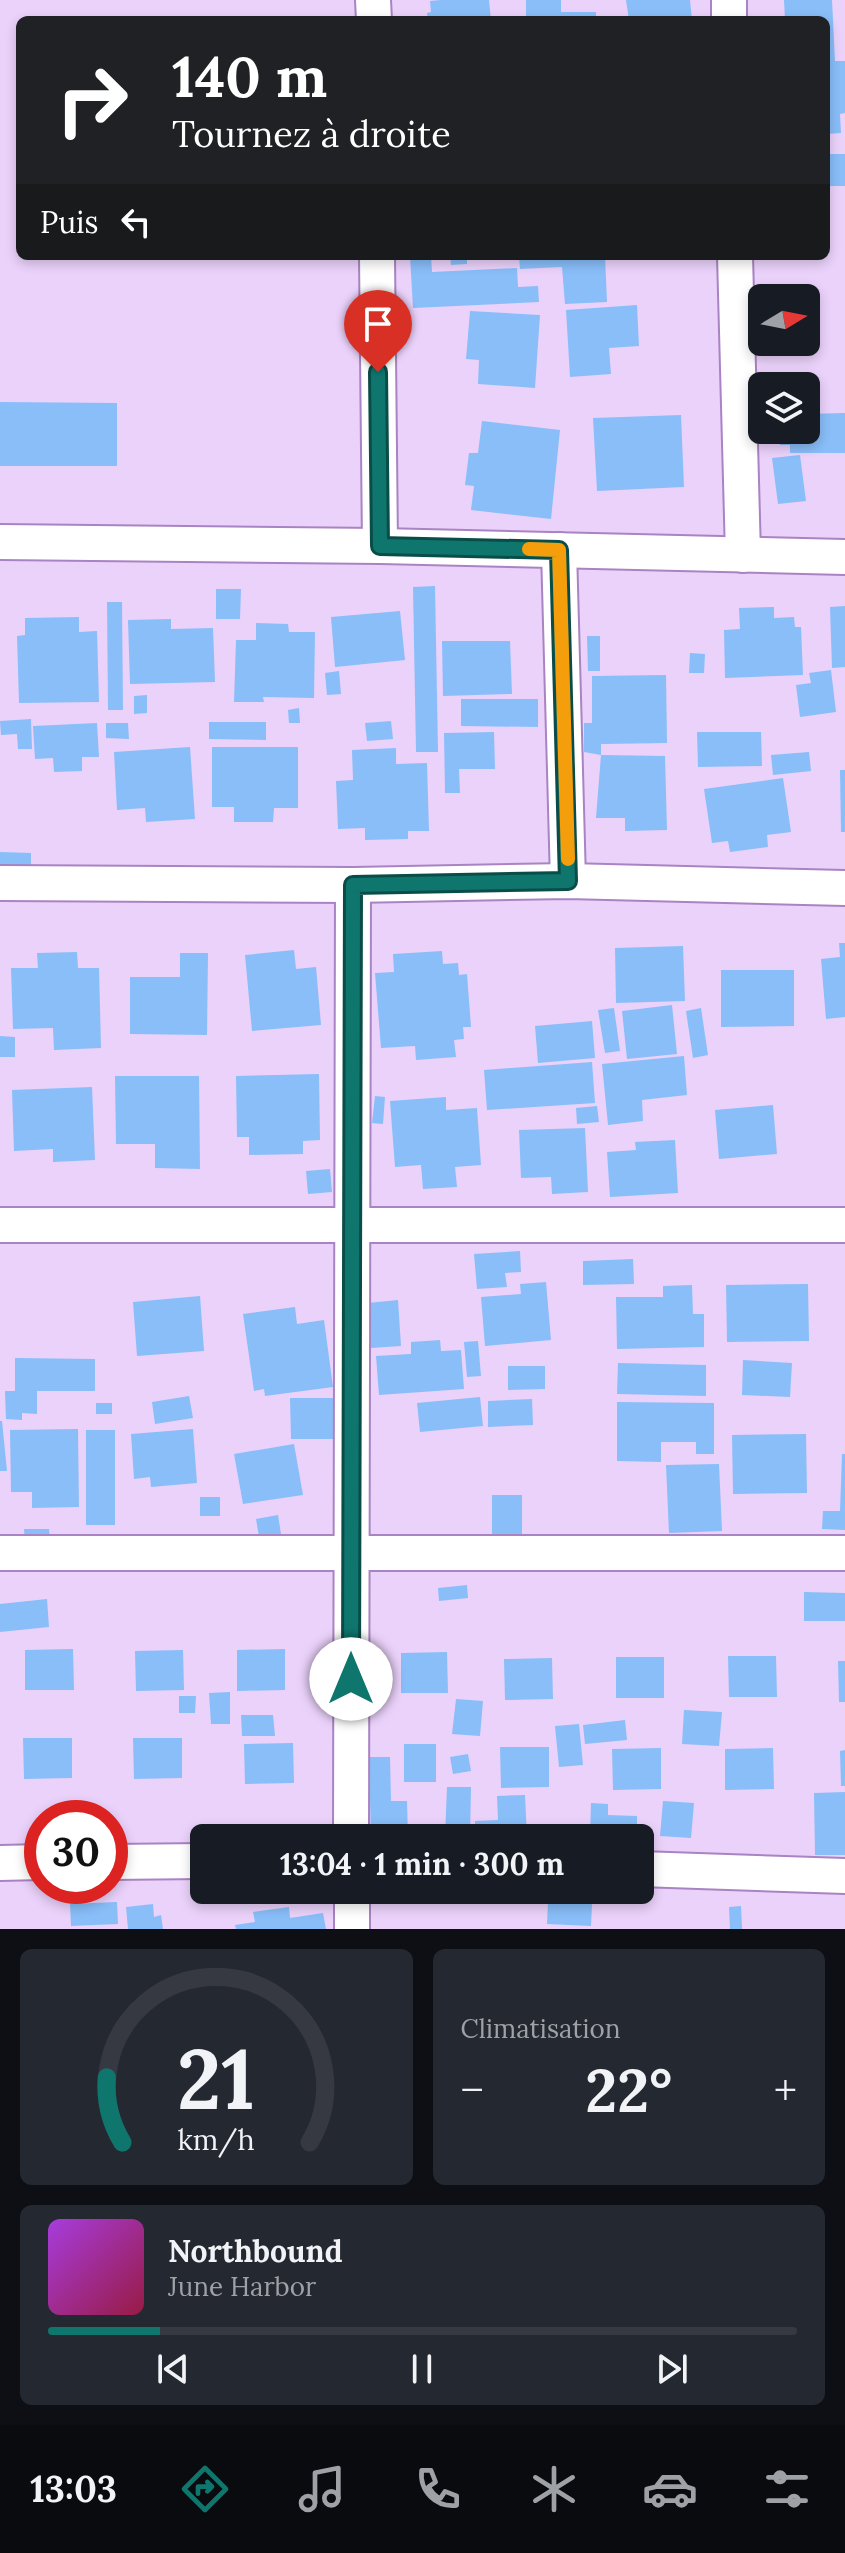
<!DOCTYPE html>
<html lang="fr">
<head>
<meta charset="utf-8">
<style>
	:root { --surface:#171b24; --page:#242831; --text:#f1f3f6; --muted:#9ea1a6; --line:#363941; --accent:#0f766e }
	body { margin:0; font-family:Lora,serif; background:var(--page); color:var(--text); height:100vh; display:flex; flex-direction:column; font-size:30px; white-space:nowrap }
	* { box-sizing:border-box; margin:0 }
	p { font-size:26px; color:var(--muted) }
	.icon { flex:none; width:44px; height:44px; fill:none; stroke:currentColor; stroke-width:2; stroke-linecap:round; stroke-linejoin:round }
	.map { position:relative; height:1929px; overflow:hidden }
	.panel { display:flex; flex-direction:column; gap:20px; padding:20px; background:#0d0f14; flex:1 }
	.panel>* { flex:none }
	.top-card { position:absolute; left:16px; top:16px; width:814px; height:244px; border-radius:12px; box-shadow:0 4px 12px #0003; background:#202124; color:#fff; overflow:hidden }
	.needle { width:52px; rotate:80deg }
	.buttons { position:absolute; left:748px; top:284px; display:grid; gap:16px }
	.buttons a { display:grid; place-items:center; width:72px; height:72px; border-radius:12px; background:var(--surface); box-shadow:0 4px 12px #0003; font-size:40px }
	.speed { position:absolute; left:24px; top:1800px; display:flex; gap:16px; font-size:40px; font-weight:700; text-align:center }
	.speed>* { display:grid; place-content:center; width:104px; height:104px; border-radius:50%; background:var(--surface); box-shadow:0 4px 12px #0003; line-height:1 }
	.speed .limit { border:12px solid #d22; background:#fff; color:#111 }
	.pin { position:absolute; display:grid; place-items:center; width:68px; height:68px; color:#fff; margin:-82px -34px; border-radius:50% 50% 50% 0; rotate:-45deg; box-shadow:0 0 8px #0007 }
	.pin .icon { rotate:45deg }
	.me { position:absolute; width:88px; margin:-44px; rotate:0deg; stroke-linejoin:round; filter:drop-shadow(0 0 6px #0008) }
	.turn { display:flex; align-items:center; gap:28px; height:168px; padding:0 24px; font-size:36px }
	.turn .icon { width:104px; height:104px; stroke-width:2.5 }
	.turn b { display:block; font-size:56px; line-height:68px }
	.then { display:flex; align-items:center; height:76px; padding:0 24px; background:#0003; gap:16px; font-size:30px }
	.big { font-size:60px; font-weight:800; line-height:1.1 }
	.panel .card { flex:1; display:flex; flex-direction:column; justify-content:center; gap:12px; min-width:0; padding:0 28px; border-radius:12px; background:var(--page) }
	.panel .dial { align-items:center; gap:0 }
	.dial svg { height:208px; overflow:visible; fill:none; stroke:var(--line); stroke-width:7; stroke-linecap:round; text-anchor:middle }
	.dial text { fill:var(--text); stroke:none }
	.song { display:flex; align-items:center; gap:24px }
	.cover { width:96px; height:96px; border-radius:12px; background:linear-gradient(135deg,hsl(280 70% 55%),hsl(340 70% 35%)) }
	.played { height:8px; border-radius:4px; background:linear-gradient(90deg,var(--accent) 15%,var(--line) 15%) }
	.keys { display:flex; justify-content:space-around; direction:ltr }
	.heat { display:flex; justify-content:space-between; align-items:center; font-size:44px; direction:ltr }
	.panel .tiles { flex:1; display:grid; gap:20px; grid-template-columns:1fr 1fr }
	.card:last-child { grid-column:span 2 }
	.trip { position:absolute; left:190px; top:1824px; width:464px; height:80px; border-radius:12px; background:var(--surface); box-shadow:0 4px 12px #0003; font-weight:800; line-height:80px; text-align:center }
	.tab-bar { display:flex; height:128px; justify-content:space-around; align-items:center; background:#090b0e; color:var(--muted) }
	.tab-bar .icon { width:56px; height:56px }
	.tab-bar .current { color:var(--accent) }
	.tab-bar b { font-size:36px; color:var(--text) }
	.map>svg:first-child { display:block }
	.building { fill:#89bef9 }
	.lines { fill:none; stroke-linecap:round; stroke-linejoin:round }
	.minor-casing { stroke:#a983c2; stroke-width:38 }
	.minor { stroke:#fff; stroke-width:34 }
	.route-casing { stroke:#0a4d48; stroke-width:20 }
	.route { stroke:#0f766e; stroke-width:14 }
	.slow { stroke:#f59e0b; stroke-width:14 }
</style>
</head>
<body>
<div class="map">
<svg width="845" height="1929" viewBox="0 0 845 1929">
	<rect width="100%" height="100%" fill="#ebd2fb"/>
	<g class="building">
		<path d="M441 0H489L491 20H428L427 13 431 12 430 1Z"/>
		<path d="M526 0H561V12H596V20H526Z"/>
		<path d="M626 0H690L692 20H629Z"/>
		<path d="M784 0H832L835 61H845V113L840 114 841 133 826 134V20H785Z"/>
		<rect x="826" y="154" width="19" height="32"/>
		<path d="M410 256H431L432 272 517 268 518 287 538 286 539 302 413 308Z"/>
		<path d="M450 256H467V264L451 265Z"/>
		<path d="M519 256H605L607 302 565 304 562 267 520 269Z"/>
		<path d="M637 305 639 346 609 348 611 374 570 377 566 310Z"/>
		<path d="M470 311 540 315 535 388 478 384 479 360 466 359Z"/>
		<path d="M0 402 117 403V466H0Z"/>
		<path d="M845 413V453H790V445H780V430H806V414Z"/>
		<path d="M681 415 684 487 597 491 593 418Z"/>
		<path d="M482 421 560 430 551 519 471 510 474 486 465 485 469 453H478Z"/>
		<path d="M800 455 806 501 778 504 772 458Z"/>
		<path d="M435 586 438 752H416L413 587Z"/>
		<path d="M216 589H241L240 619H216Z"/>
		<path d="M107 602H122L123 710H108Z"/>
		<path d="M845 606V667L832 668 830 607Z"/>
		<path d="M774 607V618L794 617 795 627H801L803 675 725 678 724 630 740 629 739 608Z"/>
		<path d="M400 611 405 660 335 667 331 617Z"/>
		<path d="M79 617V632L97 631 99 702 19 703 17 636 25 635V618Z"/>
		<path d="M171 619V629L213 628 215 682 130 684 128 620Z"/>
		<path d="M256 623 288 624 289 632H315L314 698 263 697 264 702H234L236 640H256Z"/>
		<path d="M587 636H600V671H588Z"/>
		<path d="M442 641H510L512 694 443 696Z"/>
		<path d="M690 653 705 654 704 673H689Z"/>
		<path d="M831 670 836 712 800 717 796 685 811 683 809 673Z"/>
		<path d="M339 671 341 694 327 695 325 673Z"/>
		<path d="M666 675 667 743 601 744V755L584 752V723H592V676Z"/>
		<path d="M147 695V713L134 714V696Z"/>
		<path d="M461 699H538V727L461 726Z"/>
		<path d="M299 708 300 723H289L288 710Z"/>
		<path d="M31 719 32 749H18L17 734 1 735 0 721Z"/>
		<path d="M391 721 393 739 367 741 365 723Z"/>
		<path d="M209 722H266V740L209 739Z"/>
		<path d="M97 723 99 757H82V771L54 772 53 758 35 759 33 726Z"/>
		<path d="M106 723H128L129 739 106 738Z"/>
		<path d="M494 732 495 769H459L460 793H445L444 733Z"/>
		<path d="M697 732H761L762 766 698 767Z"/>
		<path d="M190 747 195 819 146 822 145 808 117 810 114 752Z"/>
		<path d="M212 747H298V808H274L273 822H234V807H212Z"/>
		<path d="M396 748V764L427 763 429 831H408V839L365 840V828L338 829 336 781 353 780 352 750Z"/>
		<path d="M809 752 811 771 773 775 771 755Z"/>
		<path d="M601 755 665 756 667 830 625 831V818H596Z"/>
		<path d="M840 770H845V832H841Z"/>
		<path d="M783 778 791 832 767 835 768 847 730 852 728 841 712 843 704 789Z"/>
		<path d="M0 852 31 853V870L0 869Z"/>
		<path d="M839 943H845V1017L826 1019 821 959 840 957Z"/>
		<path d="M683 946 685 1001 616 1003 615 948Z"/>
		<path d="M294 950 296 969 316 967 321 1025 252 1031 245 955Z"/>
		<path d="M442 951 443 964 458 963 459 975 467 974 471 1027H463L464 1039 454 1040 456 1057 416 1060 415 1046 381 1048 375 973 394 972 393 954Z"/>
		<path d="M77 952 78 968H99L101 1048 54 1050 53 1028 13 1029 11 968H38L37 953Z"/>
		<path d="M180 953H208L207 1035 130 1034V977H180Z"/>
		<path d="M721 970H794V1026L721 1027Z"/>
		<path d="M672 1005 677 1054 627 1059 622 1011Z"/>
		<path d="M614 1008 620 1051 605 1053 598 1010Z"/>
		<path d="M701 1008 708 1055 693 1058 686 1011Z"/>
		<path d="M592 1021 595 1058 538 1063 535 1026Z"/>
		<path d="M0 1036 15 1037V1057H0Z"/>
		<path d="M684 1056 687 1095 642 1100 643 1121 608 1125 602 1064Z"/>
		<path d="M592 1062 595 1103 487 1110 484 1070Z"/>
		<path d="M319 1074 320 1140 303 1141V1154L249 1155V1137H237L236 1076Z"/>
		<path d="M115 1076H199L200 1169 155 1168V1144H116Z"/>
		<path d="M92 1087 95 1160 53 1162V1149L14 1151 12 1090Z"/>
		<path d="M375 1096 385 1097 383 1124 372 1123Z"/>
		<path d="M446 1097V1110L477 1108 481 1165 455 1167 457 1187 423 1189 421 1165 395 1167 390 1101Z"/>
		<path d="M773 1105 777 1154 719 1159 715 1110Z"/>
		<path d="M597 1106 599 1122 577 1124 576 1108Z"/>
		<path d="M585 1128 588 1192 552 1194 551 1177 521 1178 519 1130Z"/>
		<path d="M675 1140 678 1193 610 1197 607 1152 636 1150 635 1142Z"/>
		<path d="M330 1169 332 1192 308 1194 306 1171Z"/>
		<path d="M520 1251 521 1272 505 1273 507 1287 477 1289 474 1254Z"/>
		<path d="M633 1259 634 1284 583 1285V1261Z"/>
		<path d="M546 1282 551 1340 485 1346 481 1297 521 1294 520 1284Z"/>
		<path d="M808 1284 809 1341 727 1342 726 1285Z"/>
		<path d="M692 1285 693 1314H704V1347L617 1349 616 1297H663V1286Z"/>
		<path d="M200 1296 204 1351 137 1356 133 1302Z"/>
		<path d="M398 1300 401 1346 371 1348 368 1303Z"/>
		<path d="M295 1307 297 1324 324 1320 333 1387 265 1396 264 1389 254 1391 243 1314Z"/>
		<path d="M440 1340 441 1351 461 1350 464 1389 379 1395 376 1356 411 1354V1342Z"/>
		<path d="M478 1341 481 1376 467 1377 464 1342Z"/>
		<path d="M15 1358 95 1359V1391H37V1414L22 1413V1420L6 1419 5 1391H15Z"/>
		<path d="M743 1360 792 1363 790 1397 742 1395Z"/>
		<path d="M618 1363 706 1365V1396L617 1394Z"/>
		<path d="M508 1366H545V1389L508 1390Z"/>
		<path d="M189 1396 193 1418 155 1424 152 1402Z"/>
		<path d="M480 1397 483 1426 420 1432 417 1403Z"/>
		<path d="M290 1398H335L336 1439H291Z"/>
		<path d="M532 1399 533 1425 488 1427V1401Z"/>
		<path d="M617 1402 714 1403V1454H696V1442H661V1462L617 1461Z"/>
		<rect x="96" y="1403" width="16" height="11"/>
		<path d="M0 1421H2L7 1471H0Z"/>
		<path d="M78 1429 79 1507 32 1508V1492H11L10 1430Z"/>
		<path d="M193 1429 197 1483 151 1487 150 1477 134 1479 131 1434Z"/>
		<rect x="86" y="1430" width="29" height="95"/>
		<path d="M806 1434 807 1493 733 1494 732 1435Z"/>
		<path d="M294 1444 303 1495 243 1504 234 1454Z"/>
		<path d="M842 1454H845V1530L822 1529 823 1511H840Z"/>
		<path d="M719 1464 722 1531 669 1533 666 1465Z"/>
		<rect x="492" y="1495" width="30" height="42"/>
		<rect x="200" y="1497" width="20" height="19"/>
		<path d="M278 1515 281 1534 259 1537 256 1519Z"/>
		<path d="M24 1529H49L50 1542 25 1543Z"/>
		<path d="M467 1585 468 1598 439 1601 438 1588Z"/>
		<path d="M804 1592 845 1593V1621H804Z"/>
		<path d="M47 1599 49 1627 0 1632V1604Z"/>
		<path d="M73 1649 74 1690H25V1650Z"/>
		<path d="M285 1649V1690L237 1691V1650Z"/>
		<path d="M183 1650 184 1690 136 1691 135 1651Z"/>
		<path d="M447 1652 448 1693H401V1653Z"/>
		<path d="M728 1656H776L777 1697H729Z"/>
		<rect x="616" y="1657" width="48" height="41"/>
		<path d="M552 1658 553 1699 505 1700 504 1659Z"/>
		<path d="M838 1661H845V1702H839Z"/>
		<path d="M230 1692V1724H211L209 1693Z"/>
		<path d="M179 1696H196L195 1713H179Z"/>
		<path d="M456 1699 483 1701 480 1736 452 1734Z"/>
		<path d="M684 1710 722 1712 719 1746 682 1744Z"/>
		<path d="M241 1715H273L275 1736H242Z"/>
		<path d="M625 1720 627 1740 585 1744 583 1725Z"/>
		<path d="M579 1724 583 1765 559 1767 555 1726Z"/>
		<path d="M23 1738H72V1778L24 1779Z"/>
		<path d="M133 1738H182V1778L134 1779Z"/>
		<path d="M293 1743 294 1783 245 1784 244 1744Z"/>
		<rect x="404" y="1744" width="32" height="38"/>
		<path d="M500 1747H549V1787L501 1788Z"/>
		<path d="M661 1748V1789L613 1790 612 1749Z"/>
		<path d="M773 1748 774 1789 725 1790V1749Z"/>
		<path d="M845 1750V1786H841L840 1751Z"/>
		<path d="M468 1754 471 1771 453 1774 450 1757Z"/>
		<path d="M369 1757H390L391 1801H407L408 1838H371Z"/>
		<path d="M447 1787H471L470 1838H445Z"/>
		<path d="M845 1792V1855H815L814 1793Z"/>
		<path d="M525 1795 527 1838H475V1821L498 1820 497 1796Z"/>
		<path d="M663 1801 694 1803 691 1838 660 1836Z"/>
		<path d="M591 1803 608 1804V1815L637 1816V1838H590Z"/>
		<path d="M117 1902 118 1924 71 1926 70 1904Z"/>
		<path d="M548 1902 592 1904 591 1926 547 1924Z"/>
		<path d="M153 1904 154 1917 161 1915 163 1929H128L126 1907Z"/>
		<path d="M741 1906 742 1929H730L729 1907Z"/>
		<path d="M289 1907 290 1918 323 1913 326 1929H236L235 1925 255 1922 253 1912Z"/>
	</g>
	<g class="lines">
		<g class="minor-casing">
			<g id="minor">
				<path d="M373 0 374 20"/>
				<path d="M729 0V20"/>
				<path d="M377 256 380 546"/>
				<path d="M735 256 743 555"/>
				<path d="M0 542 380 546 845 557"/>
				<path d="M559 550 568 881"/>
				<path d="M0 883 353 885 568 881 845 888"/>
				<path d="M0 1225H845"/>
				<path d="M0 1553H845"/>
				<path d="M351 1838 353 885"/>
				<path d="M110 1862 204 1861"/>
				<path d="M0 1863 42 1862"/>
				<path d="M640 1869 845 1876"/>
				<path d="M352 1890V1929"/>
			</g>
		</g>
		<use href="#minor" class="minor"/>
	</g>
	<g class="lines">
		<g class="route-casing">
			<path id="route" d="M351 1679 353 885 568 881 559 550 380 546 378 372"/>
		</g>
		<use href="#route" class="route"/>
		<path class="slow" d="M529 549 559 550 568 859"/>
	</g>
</svg>
<div class="buttons">
<a><svg class="needle" viewBox="-14 -14 28 28"><path d="M0-13l5 13h-10z" fill="#e53935"/><path d="M0 13l5-13h-10z" fill="#9ea1a6"/></svg></a>
<a><svg class="icon" aria-label="layers" viewBox="0 0 24 24"><path d="M12 4l9 5-9 5-9-5zM3 14l9 5 9-5"/></svg></a>
</div>
<div class="speed"><div class="limit">30</div></div>
<div class="pin" style="left:378px;top:372px;background:#d93025"><svg class="icon" aria-label="arrive" viewBox="0 0 24 24"><path d="M6 21V4h12l-3 4 3 4H6"/></svg></div>
<svg class="me" style="left:351px;top:1679px" viewBox="-20 -20 40 40"><circle r="19" fill="#fff"/><path d="M0-13L10 11 0 6-10 11z" fill="#0f766e"/></svg>
<div class="trip">13:04 · 1 min · 300 m</div>
<div class="top-card">
<div class="turn"><svg class="icon" aria-label="right" viewBox="0 0 24 24"><path d="M7 20v-9h11M14 6l5 5-5 5"/></svg><div><b>140 m</b>Tournez à droite</div></div>
<div class="then">Puis<svg class="icon" aria-label="left" viewBox="0 0 24 24"><path d="M17 20v-9H6M10 6l-5 5 5 5"/></svg></div>
</div>
</div>
<section class="panel">
<div class="tiles">
<div class="card dial"><svg viewBox="0 0 100 80">
<path d="M14 69A42 42 0 1 1 86 69"/>
<path d="M14 69A42 42 0 0 1 8 44" stroke="#0f766e"/>
<text x="50" y="56" font-size="32" font-weight="700">21</text>
<text x="50" y="72" font-size="11">km/h</text>
</svg></div>
<div class="card"><p>Climatisation</p>
<div class="heat"><a>−</a><b class="big">22°</b><a>+</a></div>
</div>
<div class="card">
<div class="song"><i class="cover"></i><div><b>Northbound</b><p>June Harbor</p></div></div>
<div class="played"></div>
<div class="keys"><svg class="icon" aria-label="previous" viewBox="0 0 24 24"><path d="M18 5L8 12l10 7zM5 5v14"/></svg><svg class="icon" aria-label="pause" viewBox="0 0 24 24"><path d="M8 5v14M16 5v14"/></svg><svg class="icon" aria-label="next" viewBox="0 0 24 24"><path d="M6 5l10 7-10 7zM19 5v14"/></svg></div>
</div>
</div>
</section>
<nav class="tab-bar">
<b>13:03</b>
<svg class="icon current" aria-label="directions" viewBox="0 0 24 24"><path d="M12 3l9 9-9 9-9-9zM9 14v-3h6M13 9l2 2-2 2"/></svg>
<svg class="icon" aria-label="music" viewBox="0 0 24 24"><path d="M9 18V5l10-2v13"/><circle cx="6" cy="18" r="3"/><circle cx="16" cy="16" r="3"/></svg>
<svg class="icon" aria-label="phone" viewBox="0 0 24 24"><path d="M5 4h4l2 5-3 2q2 4 5 5l2-3 5 2v4C11 20 4 13 5 4z"/></svg>
<svg class="icon" aria-label="climate" viewBox="0 0 24 24"><path d="M12 3v18M4 7l16 10M4 17L20 7"/></svg>
<svg class="icon" aria-label="car" viewBox="0 0 24 24"><path d="M5 17H2v-5l4-1 3-4h7l3 4 3 1v5h-3M9 17h6M6 11h13"/><circle cx="7" cy="17" r="2"/><circle cx="17" cy="17" r="2"/></svg>
<svg class="icon" aria-label="filters" viewBox="0 0 24 24"><path d="M4 7h16M4 17h16"/><circle cx="9" cy="7" r="2"/><circle cx="15" cy="17" r="2"/></svg>
</nav>
</body>
</html>
